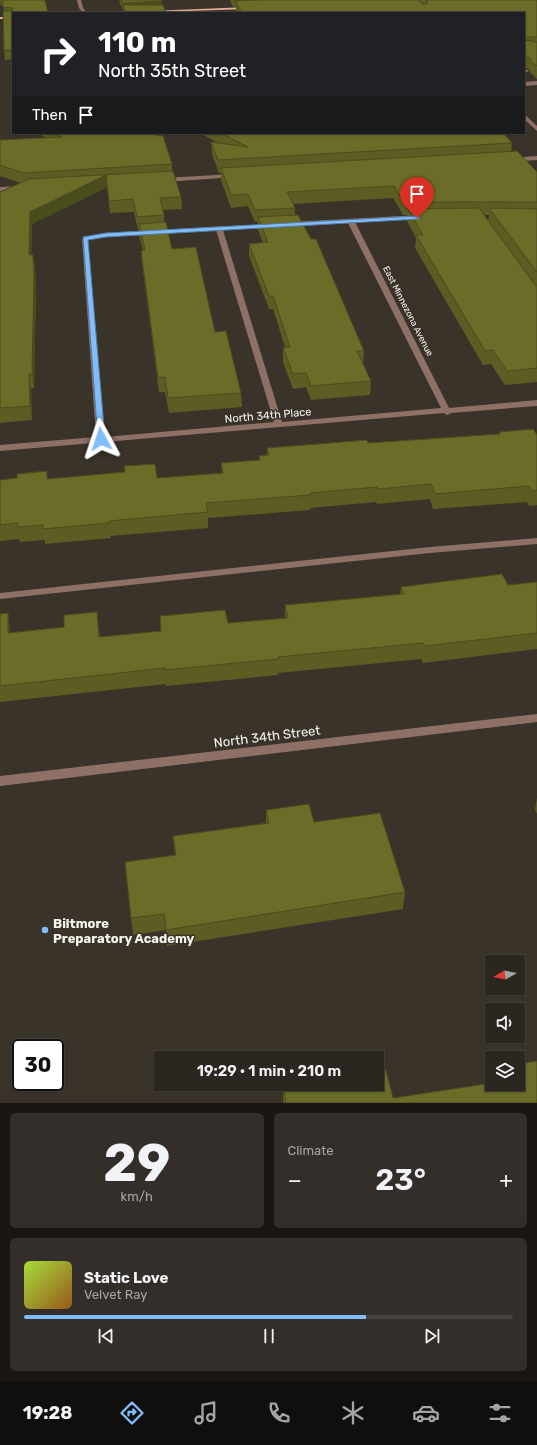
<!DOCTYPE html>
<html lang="en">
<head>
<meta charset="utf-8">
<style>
	:root { --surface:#2b2620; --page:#332e29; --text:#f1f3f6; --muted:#a6a5a5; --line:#47433e; --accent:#81bdfa }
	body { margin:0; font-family:Rubik,sans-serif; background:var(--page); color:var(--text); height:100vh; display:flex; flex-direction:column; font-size:15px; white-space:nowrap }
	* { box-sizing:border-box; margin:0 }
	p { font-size:13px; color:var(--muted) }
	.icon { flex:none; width:22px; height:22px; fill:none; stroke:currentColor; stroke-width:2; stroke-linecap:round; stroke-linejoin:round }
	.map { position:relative; height:1103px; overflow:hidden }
	.side { display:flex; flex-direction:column; gap:10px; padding:10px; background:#181512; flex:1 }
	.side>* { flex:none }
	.top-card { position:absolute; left:12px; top:12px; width:513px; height:122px; border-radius:0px; box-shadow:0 1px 3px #0004,0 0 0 1px var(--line); background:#202124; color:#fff; overflow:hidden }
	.needle { width:26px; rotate:261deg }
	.controls { position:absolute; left:485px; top:955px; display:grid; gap:8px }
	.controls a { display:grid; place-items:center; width:40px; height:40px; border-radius:0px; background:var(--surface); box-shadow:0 1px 3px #0004,0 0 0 1px var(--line); font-size:20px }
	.speed { position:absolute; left:12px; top:1039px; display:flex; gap:8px; font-size:20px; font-weight:700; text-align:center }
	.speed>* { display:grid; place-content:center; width:52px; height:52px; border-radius:50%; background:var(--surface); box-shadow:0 1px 3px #0004,0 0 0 1px var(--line); line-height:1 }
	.speed .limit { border:2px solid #111; border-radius:6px; background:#fff; color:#111 }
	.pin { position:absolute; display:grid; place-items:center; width:34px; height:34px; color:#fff; margin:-41px -17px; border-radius:50% 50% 50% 0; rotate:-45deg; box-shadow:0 0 4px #0007 }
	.pin .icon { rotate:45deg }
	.me { position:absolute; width:44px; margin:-22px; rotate:355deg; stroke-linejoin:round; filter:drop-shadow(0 0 3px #0008) }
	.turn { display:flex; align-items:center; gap:14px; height:84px; padding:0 20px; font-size:18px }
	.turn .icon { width:52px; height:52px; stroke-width:2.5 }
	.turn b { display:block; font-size:28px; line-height:34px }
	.then { display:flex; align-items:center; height:38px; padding:0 20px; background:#0003; gap:8px; font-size:15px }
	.big { font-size:30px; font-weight:600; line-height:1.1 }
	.side .tile { flex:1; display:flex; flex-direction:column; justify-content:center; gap:6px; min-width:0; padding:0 14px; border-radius:6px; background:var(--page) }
	.side .dial { align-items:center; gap:0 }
	.dial b { font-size:52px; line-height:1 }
	.song { display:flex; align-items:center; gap:12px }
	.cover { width:48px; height:48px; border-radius:6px; background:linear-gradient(135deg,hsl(80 70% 55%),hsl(30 70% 35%)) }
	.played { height:4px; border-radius:2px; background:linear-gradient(90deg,var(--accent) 70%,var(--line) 70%) }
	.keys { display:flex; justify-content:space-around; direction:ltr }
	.heat { display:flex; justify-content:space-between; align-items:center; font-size:22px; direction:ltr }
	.side .tiles { flex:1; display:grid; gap:10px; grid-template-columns:1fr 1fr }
	.tile:last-child { grid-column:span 2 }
	.trip { position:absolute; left:154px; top:1051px; width:230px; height:40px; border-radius:0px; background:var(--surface); box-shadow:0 1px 3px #0004,0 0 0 1px var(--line); font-weight:600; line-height:40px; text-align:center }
	.tabs { display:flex; height:64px; justify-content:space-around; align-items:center; background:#110f0d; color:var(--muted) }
	.tabs .icon { width:28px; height:28px }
	.tabs .active { color:var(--accent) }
	.tabs b { font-size:18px; color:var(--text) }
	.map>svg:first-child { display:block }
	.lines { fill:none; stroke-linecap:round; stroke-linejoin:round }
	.minor { fill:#8e7066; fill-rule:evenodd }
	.major { fill:#e7ac96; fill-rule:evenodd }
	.wall { fill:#5b5d22; fill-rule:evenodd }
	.shaded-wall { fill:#4a4c1c }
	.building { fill:#6a6c28; stroke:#4a4c1c }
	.route { fill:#81bdfa; stroke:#547ba2 }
	.poi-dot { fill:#81bdfa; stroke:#39332a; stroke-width:1.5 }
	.labels { text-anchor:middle; stroke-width:3; stroke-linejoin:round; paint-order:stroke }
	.far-street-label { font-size:9px; fill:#f6f2ed; stroke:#39332a }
	.street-label { font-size:11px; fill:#f6f2ed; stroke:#39332a }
	.near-street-label { font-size:13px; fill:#f6f2ed; stroke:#39332a }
	.near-poi-label { font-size:13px; font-weight:bold; fill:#f6f2ed; stroke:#39332a; text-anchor:start }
</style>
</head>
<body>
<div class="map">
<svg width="537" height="1103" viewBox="0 0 537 1103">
	<rect width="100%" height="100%" fill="#39332a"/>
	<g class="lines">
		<g class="minor">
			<path d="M77 0H81L83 8 87 13H83L79 8Z"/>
			<path d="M524 69 528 70 529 71 524 73Z"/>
			<path d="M537 81V85L524 86V82Z"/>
			<path d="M524 114 537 126V131L524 119Z"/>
			<path d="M537 156V160L511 162 508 160 511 158Z"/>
			<path d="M234 174 236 175V177L164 182 161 180 164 178Z"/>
			<path d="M0 187 20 186 23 188 20 190 0 191Z"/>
			<path d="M421 215 424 217 423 218 355 222 449 408 537 400V406L451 413 447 415 444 413 0 451V445L96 437 82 239 106 233 273 224V226L271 227 223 230 282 422 441 408 348 223 289 226 286 224 289 222ZM216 230 274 422 105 437 88 240 106 237Z"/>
			<path d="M537 538V544L430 553 0 599V593L430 547Z"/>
			<path d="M537 714V722L0 786V776Z"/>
		</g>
		<g class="major">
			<path d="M248 7 250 9 124 13 126 12Z"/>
			<rect x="0" y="17" width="13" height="2"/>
		</g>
	</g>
	<g class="wall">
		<path d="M0 0H45L13 59 5 60 4 50V11L3 6H1Z"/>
		<path d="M119 0H161L162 5 166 13H124Z"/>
		<path d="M230 0H537V79L530 72 529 69 524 67V13H237L236 11V6L233 7Z"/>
		<path d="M38 133H146L172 164V171L181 197 182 209 163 210 164 215V222L172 249 215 332 241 393 242 407 169 413 165 392H159L142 263 141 251 143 250 139 236V229L138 230 134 212 110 213 107 187 32 224 31 255H33L35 268 36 290 34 388 31 389 32 420 0 423V192L21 183 0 176V140L46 138Z"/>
		<path d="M204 133H503L512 143 511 152 537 172V382L505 385 491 364 483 365 415 248 416 238 407 221V215H403L393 198 293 204 295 208V215L364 351 363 365 371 381 370 395 311 400 306 387 293 389 283 362V348L285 347 273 309H269L249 256V244L263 243 258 230V222H255L248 206 231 208 221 180V173H219L212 154 211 142H216L205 136ZM483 215H489L488 221Z"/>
		<path d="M499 432 537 435V505L529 506 527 502 433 509 430 499 377 504 376 502 310 508V510L208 518V528L110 536 111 538 45 544V540L20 542 19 539 0 541V480L157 478 222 473 221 463 259 460V456L267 455V448L368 443 499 434Z"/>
		<path d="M537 582V649L423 663 421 659 278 673V675L166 686V684L0 702V614L8 613 10 633 99 628 100 637 161 631 160 616 228 623 285 618V605L400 594 401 587 508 585Z"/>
		<path d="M537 798V814L535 809Z"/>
		<path d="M266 810 314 822 405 892 403 909 167 946 166 930 133 935 125 862 175 855 173 836 266 823Z"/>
		<path d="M518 1084 537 1103H283V1086L393 1098Z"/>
	</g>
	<g class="shaded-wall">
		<path d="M162 1V10L123 5 124 12H123L122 3Z"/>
		<path d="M106 175 107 187 32 224 31 268 29 255 30 212Z"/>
		<path d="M33 255 35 268 36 290 34 388 32 374Z"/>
		<path d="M29 374 31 389 32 420 30 406Z"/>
		<path d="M8 613 10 629 11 649 8 633Z"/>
	</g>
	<g class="building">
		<path d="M3 0H45L48 13H13V70L12 50H4L3 11H12L13 8 3 7Z"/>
		<path d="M121 0H161L162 1 122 3Z"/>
		<path d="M258 0H418L422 4H427L428 2 426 0H537V37H525L524 40V13H242L235 1Z"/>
		<path d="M123 5H163L166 13H126Z"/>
		<path d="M524 40 537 42V66L531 61 530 58 526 57 524 55Z"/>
		<path d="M55 133H146L163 136 172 164 23 173 0 165V140L62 137Z"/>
		<path d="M221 133H503L512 143 218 160 211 142 248 147Z"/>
		<path d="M517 151 537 172V202H404L394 186 287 192 295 208 255 210 248 194 231 195 221 168Z"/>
		<path d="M173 171 181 197 160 198 164 215 137 217 133 199 109 201 106 175 30 212 29 255H33L34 277 32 374H29L30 406 0 408V192L29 179Z"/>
		<path d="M479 208 535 285H537V368L507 371 493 350 485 351 416 235H423L408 209Z"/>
		<path d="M489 208 537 209V272Z"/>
		<path d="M298 215 311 239H316L364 351H357L371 381 311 386 306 373 293 374 283 348 290 347 273 296H269L249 244 268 242 258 217Z"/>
		<path d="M166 222 172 249 196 247 215 332 226 331 241 393 168 398 165 377 158 378 141 251 145 250 139 224Z"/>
		<path d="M533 429 537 435V490L532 491 529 486 435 494 431 484 378 489 377 487 310 493V495L206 503 208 512 109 521V523L43 529V525L18 527 17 523 0 525V480L17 478V474L47 471V479L125 472 124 466 155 464 157 478 223 473 221 463 260 460 259 456 269 455 267 448 367 440 368 443 427 439 500 434 499 432Z"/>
		<path d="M502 574 508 585 537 582V633L425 646 423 643 278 657V659L165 670V668L0 686V614L8 613V633L64 627V615L97 612 99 637 161 631 160 616 225 610 228 623 288 618 285 605 404 594 401 587Z"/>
		<path d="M309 804 314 822 380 813 405 892 166 930 164 914 131 918 125 862 176 855 173 836 269 823 266 810Z"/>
		<path d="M537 1061V1103H286L283 1086 295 1084H377V1072L386 1070 393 1098 492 1083V1084H518V1064Z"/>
	</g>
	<path class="route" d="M417 216H419V219L106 237 88 240 105 439 98 441 83 237 106 233Z"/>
	<circle class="poi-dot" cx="45" cy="930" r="4"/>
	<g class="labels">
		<g class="far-street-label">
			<text transform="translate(408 311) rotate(63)" y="3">East Minnezona Avenue</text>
		</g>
		<g class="street-label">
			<text transform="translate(268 415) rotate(-5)" y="4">North 34th Place</text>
		</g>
		<g class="near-street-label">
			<text transform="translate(267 736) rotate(-7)" y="5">North 34th Street</text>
		</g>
		<g class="near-poi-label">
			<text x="53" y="928">Biltmore<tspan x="53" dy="15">Preparatory Academy</tspan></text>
		</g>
	</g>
</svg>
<div class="controls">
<a><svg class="needle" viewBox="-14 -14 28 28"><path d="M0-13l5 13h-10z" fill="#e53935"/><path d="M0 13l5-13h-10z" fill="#a6a5a5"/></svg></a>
<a><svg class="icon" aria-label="sound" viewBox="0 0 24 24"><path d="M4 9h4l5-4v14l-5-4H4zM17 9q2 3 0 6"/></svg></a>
<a><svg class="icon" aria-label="layers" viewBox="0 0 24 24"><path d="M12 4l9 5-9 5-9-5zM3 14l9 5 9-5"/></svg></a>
</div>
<div class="speed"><div class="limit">30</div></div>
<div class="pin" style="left:417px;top:218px;background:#d93025"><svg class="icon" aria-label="arrive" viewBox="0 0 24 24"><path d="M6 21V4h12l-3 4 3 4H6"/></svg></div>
<svg class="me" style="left:101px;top:439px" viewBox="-20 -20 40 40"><path d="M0-17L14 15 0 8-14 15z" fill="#81bdfa" stroke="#fff" stroke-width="4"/></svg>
<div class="trip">19:29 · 1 min · 210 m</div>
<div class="top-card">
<div class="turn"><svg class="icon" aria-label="right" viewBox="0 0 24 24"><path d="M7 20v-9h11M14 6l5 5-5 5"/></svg><div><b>110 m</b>North 35th Street</div></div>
<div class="then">Then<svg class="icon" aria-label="arrive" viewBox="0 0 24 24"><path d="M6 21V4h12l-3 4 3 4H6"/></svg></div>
</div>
</div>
<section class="side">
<div class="tiles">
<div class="tile dial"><b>29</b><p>km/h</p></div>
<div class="tile"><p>Climate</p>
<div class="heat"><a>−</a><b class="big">23°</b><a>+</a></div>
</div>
<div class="tile">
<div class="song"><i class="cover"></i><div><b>Static Love</b><p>Velvet Ray</p></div></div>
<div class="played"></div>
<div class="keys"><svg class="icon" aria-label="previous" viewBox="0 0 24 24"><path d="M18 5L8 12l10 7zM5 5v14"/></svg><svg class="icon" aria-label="pause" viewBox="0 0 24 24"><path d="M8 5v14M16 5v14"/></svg><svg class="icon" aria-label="next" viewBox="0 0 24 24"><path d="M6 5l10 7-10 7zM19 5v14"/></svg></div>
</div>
</div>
</section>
<nav class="tabs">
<b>19:28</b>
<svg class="icon active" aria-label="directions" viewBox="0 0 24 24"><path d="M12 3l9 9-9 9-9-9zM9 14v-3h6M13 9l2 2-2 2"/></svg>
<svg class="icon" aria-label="music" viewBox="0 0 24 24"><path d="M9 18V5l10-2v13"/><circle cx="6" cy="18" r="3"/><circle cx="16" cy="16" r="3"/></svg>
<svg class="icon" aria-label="phone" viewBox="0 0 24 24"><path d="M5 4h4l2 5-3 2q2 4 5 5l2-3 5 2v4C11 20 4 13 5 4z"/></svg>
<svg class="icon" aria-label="climate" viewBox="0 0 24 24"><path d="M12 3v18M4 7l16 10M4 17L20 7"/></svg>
<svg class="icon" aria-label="car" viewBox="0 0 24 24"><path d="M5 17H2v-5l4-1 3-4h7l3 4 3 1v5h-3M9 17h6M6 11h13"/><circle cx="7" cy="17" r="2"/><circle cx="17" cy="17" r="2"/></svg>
<svg class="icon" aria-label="filters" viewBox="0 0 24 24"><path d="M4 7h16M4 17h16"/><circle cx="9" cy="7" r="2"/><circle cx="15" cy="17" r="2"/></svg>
</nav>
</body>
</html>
